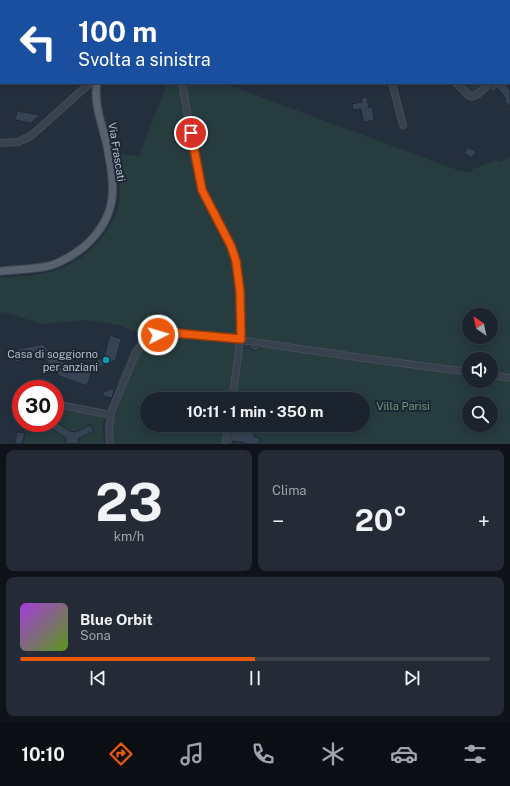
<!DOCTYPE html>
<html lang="it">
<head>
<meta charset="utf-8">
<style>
	:root { --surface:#1b232e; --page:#242b36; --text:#f1f3f6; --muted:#a0a4aa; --line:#39404a; --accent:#ea580c }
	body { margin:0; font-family:"Public Sans",sans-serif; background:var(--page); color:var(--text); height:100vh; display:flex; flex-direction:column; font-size:15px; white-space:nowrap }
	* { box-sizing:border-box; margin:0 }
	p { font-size:13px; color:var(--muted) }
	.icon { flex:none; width:22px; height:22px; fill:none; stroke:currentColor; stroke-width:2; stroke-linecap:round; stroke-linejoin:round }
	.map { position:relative; height:444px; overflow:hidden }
	.side { display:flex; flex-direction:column; gap:6px; padding:6px; background:#0f1319; flex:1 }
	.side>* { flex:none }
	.guide { position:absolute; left:0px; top:0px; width:510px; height:84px; box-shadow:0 2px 10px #0003,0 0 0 1px var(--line); background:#1a4fa0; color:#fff; overflow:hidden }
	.needle { width:26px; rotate:327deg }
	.tools { position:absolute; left:462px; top:308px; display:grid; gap:8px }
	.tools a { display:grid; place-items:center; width:36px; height:36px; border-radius:50%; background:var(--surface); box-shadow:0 2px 10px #0003,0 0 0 1px var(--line); font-size:20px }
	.speed { position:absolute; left:12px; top:380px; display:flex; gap:8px; font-size:20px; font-weight:700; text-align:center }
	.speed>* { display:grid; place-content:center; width:52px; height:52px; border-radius:50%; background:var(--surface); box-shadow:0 2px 10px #0003,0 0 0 1px var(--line); line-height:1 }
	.speed .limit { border:6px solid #d22; background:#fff; color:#111 }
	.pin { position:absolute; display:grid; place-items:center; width:34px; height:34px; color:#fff; margin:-17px; border:2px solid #fff; border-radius:50%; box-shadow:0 1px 4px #0007 }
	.me { position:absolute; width:44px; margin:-22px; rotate:85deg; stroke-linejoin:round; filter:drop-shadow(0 0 3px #0008) }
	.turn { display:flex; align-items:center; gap:14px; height:84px; padding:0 12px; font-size:18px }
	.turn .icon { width:52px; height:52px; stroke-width:2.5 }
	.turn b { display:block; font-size:28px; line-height:34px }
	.big { font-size:30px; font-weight:700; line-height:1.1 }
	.side .widget { flex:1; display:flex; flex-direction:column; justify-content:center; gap:6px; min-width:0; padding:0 14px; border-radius:8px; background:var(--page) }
	.side .dial { align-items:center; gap:0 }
	.dial b { font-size:52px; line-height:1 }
	.song { display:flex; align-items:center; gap:12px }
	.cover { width:48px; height:48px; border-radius:6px; background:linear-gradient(135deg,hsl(280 70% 55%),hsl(90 70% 35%)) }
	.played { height:4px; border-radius:2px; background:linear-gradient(90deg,var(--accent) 50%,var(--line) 50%) }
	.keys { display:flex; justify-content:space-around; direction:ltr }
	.heat { display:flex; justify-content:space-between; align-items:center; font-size:22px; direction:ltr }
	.side .tiles { flex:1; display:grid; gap:6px; grid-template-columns:1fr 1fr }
	.widget:last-child { grid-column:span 2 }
	.trip { position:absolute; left:140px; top:392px; width:230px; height:40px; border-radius:20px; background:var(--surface); box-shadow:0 2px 10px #0003,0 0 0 1px var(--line); font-weight:700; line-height:40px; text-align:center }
	.menu { display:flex; height:64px; justify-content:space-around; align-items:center; background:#0b0e12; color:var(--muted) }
	.menu .icon { width:28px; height:28px }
	.menu .current { color:var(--accent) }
	.menu b { font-size:18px; color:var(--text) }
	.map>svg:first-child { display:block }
	.green { fill:#263c3f; fill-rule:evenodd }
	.building { fill:#364354; stroke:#1f2835 }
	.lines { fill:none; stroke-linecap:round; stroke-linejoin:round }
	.minor-casing { stroke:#414a57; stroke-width:8 }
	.major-casing { stroke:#414a57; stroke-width:9 }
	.minor { stroke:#38414e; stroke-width:5.5 }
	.major { stroke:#56606e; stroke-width:7 }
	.route-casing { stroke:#983908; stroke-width:10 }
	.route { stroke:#ea580c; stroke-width:7 }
	.culture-dot { fill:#0f9aa8; stroke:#1d2633; stroke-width:1.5 }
	.labels { text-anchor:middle; stroke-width:4; stroke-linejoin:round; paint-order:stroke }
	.street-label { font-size:11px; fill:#b4bcc9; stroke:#1d2633 }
	.poi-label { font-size:11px; fill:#b4bcc9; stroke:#1d2633; text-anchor:end }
	.park-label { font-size:11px; fill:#6b9a76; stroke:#1d2633 }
</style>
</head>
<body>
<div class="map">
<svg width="510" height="444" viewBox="0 0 510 444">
	<rect width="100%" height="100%" fill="#242f3e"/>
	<g class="green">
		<path d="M167 83H223L460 171 471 172V170L496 160 501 162 510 156V444H114L112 431 119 403 125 389 117 384 133 346 143 334 118 325 87 320 41 324 11 314 0 312V278C19 277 39 275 57 270 84 262 114 231 119 203 121 189 119 169 119 154L139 156ZM469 315H491V337H469ZM469 359H491V381H469ZM147 399H363V425H147ZM469 403H491V425H469Z"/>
		<path d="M468 83H487L474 95H472L463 87Z"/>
		<path d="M55 409 105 418 102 426 105 444H23L26 423H55Z"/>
	</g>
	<g class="building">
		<path d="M496 83H504L510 90V107L504 100 506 99 497 88 492 92 490 89Z"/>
		<path d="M367 97 369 108 372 107 374 120 363 122 361 109 353 110 352 104 362 102 361 98Z"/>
		<path d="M17 111 40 115 31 123 15 120Z"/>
		<path d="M468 147 476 152 472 158 464 153Z"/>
		<path d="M110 335 121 339 116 360 92 371 87 386 59 376 43 356 15 362 13 350 43 344 57 360 85 370 87 365 104 357Z"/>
		<path d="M244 345 255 346 260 347 256 351 253 350 249 346 243 349Z"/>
		<path d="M111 389 114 390 112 398 103 396V392Z"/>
		<path d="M56 422 70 431 76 432 90 425 94 431 79 438 78 444H66V438L51 428Z"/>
		<path d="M232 425H254L253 435H254V437L260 438V444H249L233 441 232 444H229Z"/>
		<path d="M17 432 25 433 22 444H15Z"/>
	</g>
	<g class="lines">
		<g class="minor-casing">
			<g id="minor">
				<path d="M413 0V1"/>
				<path d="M374 1 375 0"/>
				<path d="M509 69H510"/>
				<path d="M182 83 200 184C208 208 224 227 232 250 249 295 239 353 232 399"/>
				<path d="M392 83 403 125"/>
				<path d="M456 83 468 95 472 97 478 94 490 83"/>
				<path d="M0 143 18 142 31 136 90 83"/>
				<path d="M491 375 510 378"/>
				<path d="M55 404 111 415"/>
				<path d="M110 444 109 428 112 410 135 355C141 343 152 335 166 333 176 331 188 334 199 335 224 338 249 341 274 345 339 355 404 364 469 372"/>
				<path d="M225 444 228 425"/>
			</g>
		</g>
		<g class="major-casing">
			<g id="major">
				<path d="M158 1 160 0"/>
				<path d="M0 271C16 270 33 269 49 266 63 262 75 254 86 245 119 214 115 187 107 146 103 126 93 104 97 83"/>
			</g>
		</g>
		<use href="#minor" class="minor"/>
		<use href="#major" class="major"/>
	</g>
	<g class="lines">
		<g class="route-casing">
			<path id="route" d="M158 335 175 333 241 339 240 292 236 261 231 246 202 190 191 133"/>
		</g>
		<use href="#route" class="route"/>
	</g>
	<circle class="culture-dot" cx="106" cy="360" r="4"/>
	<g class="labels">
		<g class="street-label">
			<text transform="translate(117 152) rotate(81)" y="4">Via Frascati</text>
		</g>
		<g class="poi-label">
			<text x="98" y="358">Casa di soggiorno<tspan x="98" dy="13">per anziani</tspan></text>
		</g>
		<g class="park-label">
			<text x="403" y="410">Villa Parisi</text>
		</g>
	</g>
</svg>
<div class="tools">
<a><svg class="needle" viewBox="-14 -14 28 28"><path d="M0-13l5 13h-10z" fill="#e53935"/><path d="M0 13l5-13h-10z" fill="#a0a4aa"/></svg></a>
<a><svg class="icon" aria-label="sound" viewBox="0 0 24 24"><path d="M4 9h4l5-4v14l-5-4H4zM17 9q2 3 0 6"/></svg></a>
<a><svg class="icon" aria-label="search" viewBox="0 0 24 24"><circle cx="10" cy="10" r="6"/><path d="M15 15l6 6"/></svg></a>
</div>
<div class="speed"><div class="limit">30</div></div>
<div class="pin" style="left:191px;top:133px;background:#d93025"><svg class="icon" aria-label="arrive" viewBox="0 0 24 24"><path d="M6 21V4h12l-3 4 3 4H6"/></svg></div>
<svg class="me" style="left:158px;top:335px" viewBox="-20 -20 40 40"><circle r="17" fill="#ea580c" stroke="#fff" stroke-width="3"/><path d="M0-11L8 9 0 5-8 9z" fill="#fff"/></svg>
<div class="trip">10:11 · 1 min · 350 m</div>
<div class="guide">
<div class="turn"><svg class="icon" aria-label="left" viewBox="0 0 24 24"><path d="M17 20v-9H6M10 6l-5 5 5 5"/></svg><div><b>100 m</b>Svolta a sinistra</div></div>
</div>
</div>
<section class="side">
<div class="tiles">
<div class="widget dial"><b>23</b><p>km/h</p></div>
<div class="widget"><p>Clima</p>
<div class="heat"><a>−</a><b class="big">20°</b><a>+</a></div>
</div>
<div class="widget">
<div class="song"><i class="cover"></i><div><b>Blue Orbit</b><p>Sona</p></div></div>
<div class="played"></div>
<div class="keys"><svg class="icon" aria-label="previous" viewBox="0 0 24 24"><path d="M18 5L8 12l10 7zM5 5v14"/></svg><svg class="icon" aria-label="pause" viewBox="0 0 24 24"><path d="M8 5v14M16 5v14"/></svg><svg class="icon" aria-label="next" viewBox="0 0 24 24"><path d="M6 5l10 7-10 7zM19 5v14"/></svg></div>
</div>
</div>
</section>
<nav class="menu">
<b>10:10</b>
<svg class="icon current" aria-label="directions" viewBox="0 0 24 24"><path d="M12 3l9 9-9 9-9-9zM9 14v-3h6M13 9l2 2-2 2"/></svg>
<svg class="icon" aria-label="music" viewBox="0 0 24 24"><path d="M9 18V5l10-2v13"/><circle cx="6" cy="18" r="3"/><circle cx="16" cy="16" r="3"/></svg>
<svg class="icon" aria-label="phone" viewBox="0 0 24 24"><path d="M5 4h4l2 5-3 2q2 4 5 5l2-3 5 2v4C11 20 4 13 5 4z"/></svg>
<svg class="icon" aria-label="climate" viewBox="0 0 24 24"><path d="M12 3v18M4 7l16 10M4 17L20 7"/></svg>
<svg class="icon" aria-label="car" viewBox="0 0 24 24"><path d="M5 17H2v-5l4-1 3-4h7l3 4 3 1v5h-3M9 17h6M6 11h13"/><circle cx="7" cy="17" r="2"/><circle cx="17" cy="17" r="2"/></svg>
<svg class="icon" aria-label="filters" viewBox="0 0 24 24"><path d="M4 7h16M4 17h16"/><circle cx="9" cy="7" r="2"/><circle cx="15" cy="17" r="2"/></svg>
</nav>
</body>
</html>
